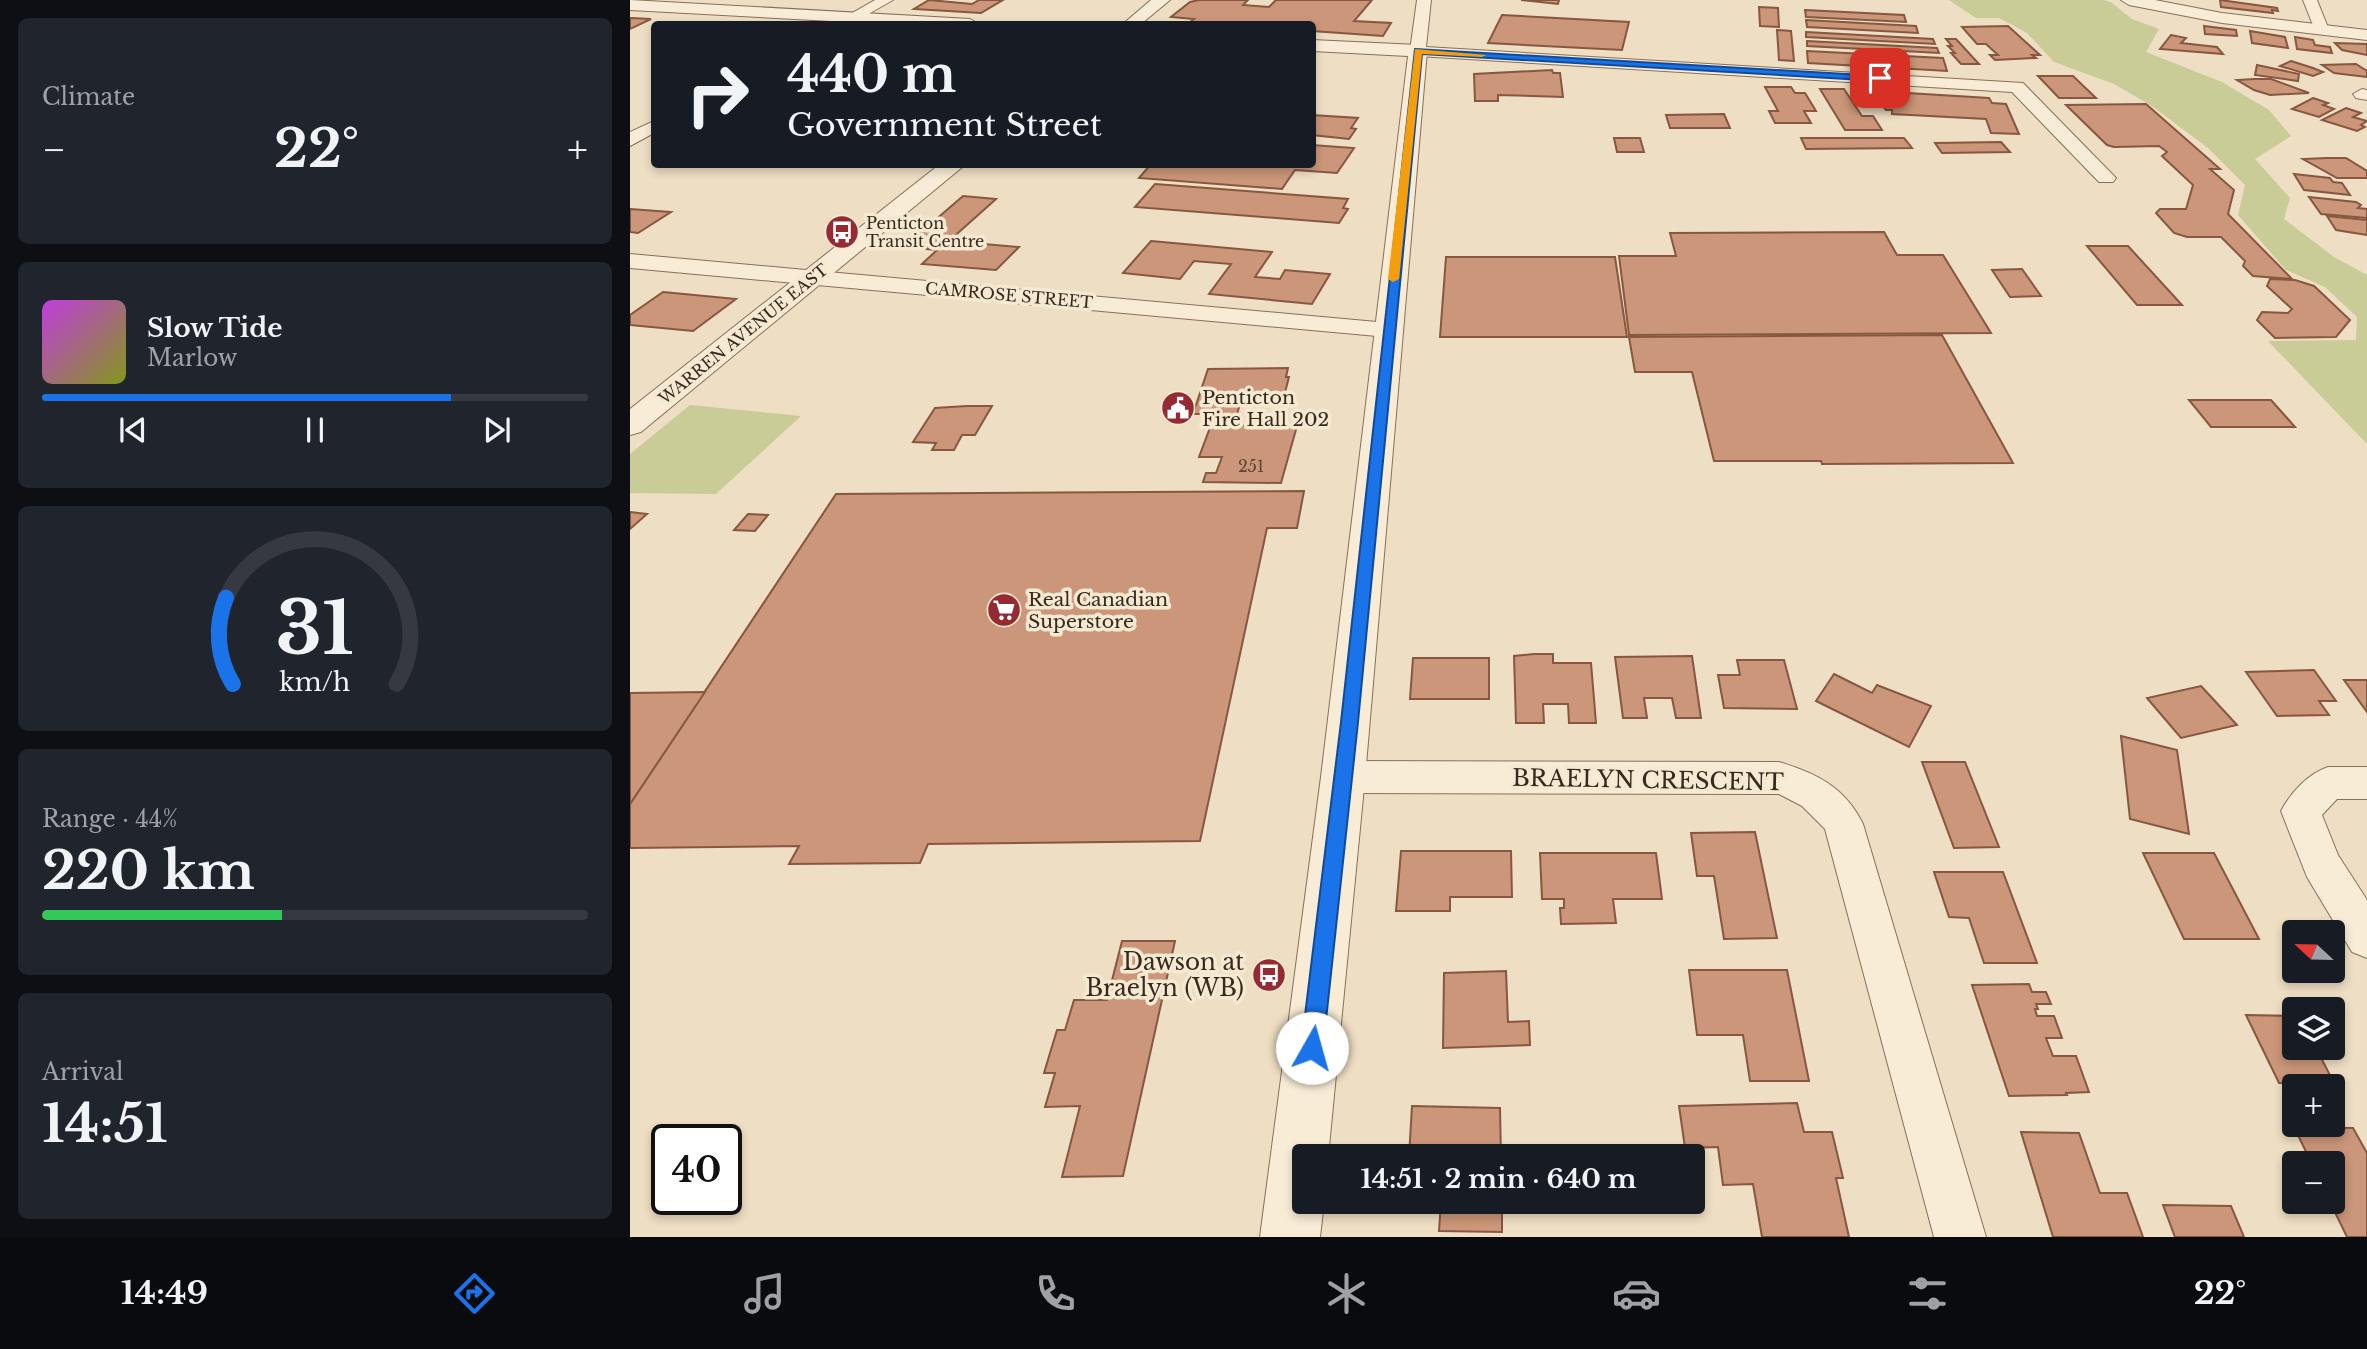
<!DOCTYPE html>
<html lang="en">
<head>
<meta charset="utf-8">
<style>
	:root { --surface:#171b24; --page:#20242c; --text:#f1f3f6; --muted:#9ea1a6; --line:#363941; --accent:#1a73e8 }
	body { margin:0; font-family:"Libre Baskerville",serif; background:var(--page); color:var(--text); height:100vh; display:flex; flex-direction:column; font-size:26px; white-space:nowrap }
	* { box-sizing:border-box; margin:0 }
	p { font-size:23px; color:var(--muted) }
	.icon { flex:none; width:38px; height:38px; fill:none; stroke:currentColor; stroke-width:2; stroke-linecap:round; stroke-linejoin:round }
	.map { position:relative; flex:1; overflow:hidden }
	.details { display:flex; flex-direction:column; gap:18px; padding:18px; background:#0d0f14; width:630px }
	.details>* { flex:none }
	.top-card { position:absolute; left:21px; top:21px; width:665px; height:147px; border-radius:7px; box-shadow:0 4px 10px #0003; background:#171b24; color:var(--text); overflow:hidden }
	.needle { width:46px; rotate:292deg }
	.tools { position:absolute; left:1652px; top:920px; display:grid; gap:14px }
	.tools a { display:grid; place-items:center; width:63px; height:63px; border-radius:7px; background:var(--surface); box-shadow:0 4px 10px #0003; font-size:35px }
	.speed { position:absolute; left:21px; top:1124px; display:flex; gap:14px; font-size:35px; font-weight:700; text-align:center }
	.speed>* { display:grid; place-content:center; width:91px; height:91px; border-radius:50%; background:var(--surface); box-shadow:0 4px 10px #0003; line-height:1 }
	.speed .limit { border:4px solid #111; border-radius:10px; background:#fff; color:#111 }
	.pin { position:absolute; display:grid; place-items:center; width:60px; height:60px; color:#fff; margin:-30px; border-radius:14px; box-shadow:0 4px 10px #0006 }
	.me { position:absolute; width:77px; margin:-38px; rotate:7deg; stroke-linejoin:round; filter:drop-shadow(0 0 5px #0008) }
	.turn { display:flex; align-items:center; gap:24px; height:147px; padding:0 21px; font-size:32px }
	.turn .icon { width:91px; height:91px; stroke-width:2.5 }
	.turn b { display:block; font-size:49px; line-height:60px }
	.big { font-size:52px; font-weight:700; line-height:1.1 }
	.details .card { flex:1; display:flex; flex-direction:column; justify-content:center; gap:10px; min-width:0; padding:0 24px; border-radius:10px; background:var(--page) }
	.details .dial { align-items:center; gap:0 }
	.dial svg { height:182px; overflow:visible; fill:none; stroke:var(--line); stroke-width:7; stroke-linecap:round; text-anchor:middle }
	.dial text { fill:var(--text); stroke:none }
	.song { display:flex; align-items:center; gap:21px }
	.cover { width:84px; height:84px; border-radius:10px; background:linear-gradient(135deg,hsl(290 70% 55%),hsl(70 70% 35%)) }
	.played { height:7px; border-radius:4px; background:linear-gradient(90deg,var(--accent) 75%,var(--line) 75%) }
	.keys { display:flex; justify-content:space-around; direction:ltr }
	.heat { display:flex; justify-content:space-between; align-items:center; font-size:38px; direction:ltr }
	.charge { height:10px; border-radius:5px; background:linear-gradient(90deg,#34c759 44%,var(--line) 0) }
	.trip { position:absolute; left:662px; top:1144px; width:413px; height:70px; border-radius:7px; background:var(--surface); box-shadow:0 4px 10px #0003; font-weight:700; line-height:70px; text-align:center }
	.dock { display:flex; height:112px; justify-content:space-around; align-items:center; background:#090b0e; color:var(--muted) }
	.dock .icon { width:49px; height:49px }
	.dock .current { color:var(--accent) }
	.dock b { font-size:32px; color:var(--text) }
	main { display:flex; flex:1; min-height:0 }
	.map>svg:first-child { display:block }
	.green { fill:#c9cc97 }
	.building { fill:#cb9679; stroke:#875740; stroke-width:2 }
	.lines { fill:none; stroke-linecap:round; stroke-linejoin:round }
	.minor-casing { stroke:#886f5a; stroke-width:2 }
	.tertiary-casing { stroke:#886f5a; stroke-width:2 }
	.minor { fill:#f8ecd6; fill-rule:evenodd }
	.tertiary { fill:#f8ecd6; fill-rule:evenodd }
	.route { fill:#1a73e8; stroke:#114b97; stroke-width:2 }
	.slow { fill:#f59e0b }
	.labels { text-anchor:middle; stroke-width:7; stroke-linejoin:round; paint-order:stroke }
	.far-poi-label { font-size:16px; fill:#38291e; stroke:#f5e9d2; text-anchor:start }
	.far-street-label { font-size:16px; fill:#38291e; stroke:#f5e9d2 }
	.number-label { font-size:16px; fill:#5d4435 }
	.poi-label { font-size:19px; fill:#38291e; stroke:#f5e9d2; text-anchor:start }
	.near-street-label { font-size:23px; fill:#38291e; stroke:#f5e9d2 }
	.near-poi-label { font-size:23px; fill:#38291e; stroke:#f5e9d2; text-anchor:end }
</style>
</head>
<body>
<main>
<section class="details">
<div class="card"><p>Climate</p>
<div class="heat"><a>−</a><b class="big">22°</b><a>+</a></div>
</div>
<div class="card">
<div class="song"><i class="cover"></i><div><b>Slow Tide</b><p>Marlow</p></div></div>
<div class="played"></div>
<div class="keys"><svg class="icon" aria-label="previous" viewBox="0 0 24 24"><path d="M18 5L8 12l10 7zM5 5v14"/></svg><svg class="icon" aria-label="pause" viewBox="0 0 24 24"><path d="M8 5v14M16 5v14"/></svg><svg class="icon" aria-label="next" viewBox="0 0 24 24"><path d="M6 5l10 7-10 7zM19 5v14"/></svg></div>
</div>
<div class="card dial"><svg viewBox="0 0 100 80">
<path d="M14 69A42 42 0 1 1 86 69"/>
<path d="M14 69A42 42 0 0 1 11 31" stroke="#1a73e8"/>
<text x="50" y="56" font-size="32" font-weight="700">31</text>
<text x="50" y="72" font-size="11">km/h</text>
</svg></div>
<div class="card"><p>Range · 44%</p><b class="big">220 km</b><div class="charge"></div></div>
<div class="card"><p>Arrival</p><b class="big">14:51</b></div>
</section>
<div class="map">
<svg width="1737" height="1237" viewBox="0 0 1737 1237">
	<rect width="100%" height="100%" fill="#eedec3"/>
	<g class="green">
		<path d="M1319 0H1474L1482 3 1502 19 1529 29 1516 52 1592 82 1639 110 1661 136 1625 159 1660 198 1654 219 1704 257 1737 275V444L1638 341 1726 340 1727 317 1695 287 1656 270 1608 215 1615 185 1578 148 1522 106 1484 84 1424 62 1397 33 1369 18H1346Z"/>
		<path d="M60 405 171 416 86 494 0 493V454Z"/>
	</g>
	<g class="building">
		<path d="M299 0 342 4 349 0H373L351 13 284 9Z"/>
		<path d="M569 0H618L613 5 639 7 646 0H742L724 21 761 23 753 36 682 31V24H576L559 23 564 19 541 17 560 2Z"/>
		<path d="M891 0H929L928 4Z"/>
		<path d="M1590 0 1647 8 1648 11 1642 10 1643 13 1591 7Z"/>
		<path d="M1129 7 1148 8 1149 27 1130 26Z"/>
		<path d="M1175 10 1274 15 1276 22 1176 17Z"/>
		<path d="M872 15 999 22 992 50 858 43Z"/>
		<path d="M0 18H1L21 19 0 29Z"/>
		<path d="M1176 20 1286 26 1288 33 1177 27Z"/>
		<path d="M1378 26 1410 55H1402L1406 58 1365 60 1360 55H1368L1356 44H1347L1332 27Z"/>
		<path d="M1574 26 1606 30 1607 36 1575 34Z"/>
		<path d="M1147 30 1161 31 1164 61 1149 60Z"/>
		<path d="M1620 31 1655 37 1658 48 1622 43Z"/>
		<path d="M1176 32 1303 39 1305 44 1176 37Z"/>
		<path d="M1541 35 1556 38 1551 43 1587 47 1593 54 1530 49Z"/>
		<path d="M1665 37 1683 40 1685 45 1700 47 1702 53 1667 49Z"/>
		<path d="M1316 39H1326L1349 64H1331L1321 53H1325L1318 46H1322Z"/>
		<path d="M1177 41 1307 48 1309 53 1177 46Z"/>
		<path d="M1705 43 1737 44V55L1712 50Z"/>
		<path d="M1177 51 1313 58 1317 71 1178 63Z"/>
		<path d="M1661 61 1683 68 1693 72 1683 76 1650 66Z"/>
		<path d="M1726 64 1737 71V77L1704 73 1692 65Z"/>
		<path d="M1627 65 1669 74 1668 81 1625 75Z"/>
		<path d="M922 70 923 73H930L933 97 868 95V101H845L844 74Z"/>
		<path d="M1408 76H1443L1466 98H1429Z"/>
		<path d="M1625 79H1641L1679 93 1640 95 1624 90 1607 80Z"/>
		<path d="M1135 87H1161L1165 93H1175L1186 111H1174L1181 123H1145L1139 111H1148Z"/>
		<path d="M1190 89H1214L1232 116H1243L1252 130H1215Z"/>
		<path d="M1261 92 1359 98 1362 103 1376 104 1389 134 1361 133 1356 119 1262 114V110H1256L1253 106 1251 96 1262 97Z"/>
		<path d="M1683 98 1698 103 1693 105 1704 109 1689 117 1662 109Z"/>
		<path d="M1516 104 1590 169H1580L1604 190 1598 214 1662 279 1623 276 1613 266 1615 261 1591 237H1557L1544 233 1526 213 1530 209H1556L1563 185 1532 156 1537 152 1529 146 1484 147 1477 145 1436 105Z"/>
		<path d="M1716 108 1731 113 1723 117 1737 121 1731 125 1735 127 1727 131 1692 120Z"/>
		<path d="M1094 114 1100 128H1040L1036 115Z"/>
		<path d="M682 115 728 118 721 128 726 129 719 139 682 135Z"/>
		<path d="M984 138H1010L1014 152H987Z"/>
		<path d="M1171 138H1274L1282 148 1176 149Z"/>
		<path d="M1371 142 1380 152 1312 153 1305 143Z"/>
		<path d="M682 145 724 148 707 173 665 170 652 189 509 178 521 164H682Z"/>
		<path d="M1696 158H1716L1737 171V178H1707L1673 159Z"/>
		<path d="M1664 174 1700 178 1703 182 1712 183 1720 195 1674 190Z"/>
		<path d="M525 184 718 199 713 208 718 209 709 223 505 207Z"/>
		<path d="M333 196 366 199 319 241 389 247 366 270 292 264 307 250 274 247Z"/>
		<path d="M1679 197 1726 202 1731 205 1728 208 1737 209V218L1691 214Z"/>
		<path d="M0 209 41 212 8 233 0 232Z"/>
		<path d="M1697 216 1737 220V235L1706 230Z"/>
		<path d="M1254 232 1267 255H1313L1361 333 999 335 989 256H1046L1040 233Z"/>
		<path d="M521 241 642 252 625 277 650 279 655 270 700 274 682 304 579 294 601 264 564 261 550 279 493 273Z"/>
		<path d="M1457 246H1498L1552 305H1507Z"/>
		<path d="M816 257H985L997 337H810Z"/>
		<path d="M1392 269 1411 296 1380 297 1362 270Z"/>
		<path d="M1640 279 1665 280 1684 286 1720 320 1706 337 1645 338 1627 320 1632 312 1658 313 1662 309 1637 286Z"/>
		<path d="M33 292 106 299 63 331 0 325V315Z"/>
		<path d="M1312 335 1383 463 1192 464 1191 461H1084L1062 372H1005L999 337Z"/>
		<path d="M658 368 656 377H659L652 404H610L607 414H563L578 369Z"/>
		<path d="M1559 400H1641L1665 427H1581Z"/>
		<path d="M337 406H362L345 435H332L324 450H302L306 443 283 442 305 408Z"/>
		<path d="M581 425 667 426 651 483 573 482 576 473H586L592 457H569Z"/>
		<path d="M674 491 667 528H637L570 841 298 844 290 863 159 864 169 846 0 848V804L206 494Z"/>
		<path d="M0 512 17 514 0 529Z"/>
		<path d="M118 514 138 515 125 531 104 530Z"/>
		<path d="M904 654H923V663H961L966 723H939L938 704H913L914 723H886L884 656Z"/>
		<path d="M1062 656 1071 718H1046L1042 698H1014L1017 718H993L985 657Z"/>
		<path d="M783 658H859V699H780Z"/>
		<path d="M1107 660H1154L1167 709 1094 708 1088 675H1110Z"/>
		<path d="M1684 670 1706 701H1689L1699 715 1647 716 1616 672Z"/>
		<path d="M1204 674 1242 693 1247 685 1301 706 1279 747 1186 701Z"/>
		<path d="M1714 680H1737V712Z"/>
		<path d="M1571 686 1607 725 1551 738 1517 698Z"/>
		<path d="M75 692 0 804V693Z"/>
		<path d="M1491 736 1547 750 1559 834 1500 819Z"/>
		<path d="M1292 762H1335L1369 847 1324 848Z"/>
		<path d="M1125 832 1147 938 1094 939 1084 876H1067L1061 833Z"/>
		<path d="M771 851H881L882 897H820V911H766Z"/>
		<path d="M910 853H1026L1032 899H983L986 923 931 924 930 908H934V899H912Z"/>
		<path d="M1513 853H1584L1629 939H1554Z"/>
		<path d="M1304 872H1373L1407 963H1354L1339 918 1319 917Z"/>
		<path d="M492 941H545L493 1176 432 1177 450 1106 415 1107 425 1073H414L427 1030H435L444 1000H477Z"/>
		<path d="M1059 970H1157L1179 1081H1120L1113 1035H1067Z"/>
		<path d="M876 971 878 1022 899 1021 900 1045 813 1048 814 973Z"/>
		<path d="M1399 984 1402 992H1416L1421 1004H1406L1408 1009H1405L1407 1016H1424L1432 1038H1416L1423 1056H1446L1459 1092 1436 1093 1437 1095 1379 1096 1342 985Z"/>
		<path d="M1616 1015 1664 1016V1048H1686L1705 1085 1649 1083Z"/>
		<path d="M1167 1103 1174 1132H1202L1213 1178H1206L1219 1237H1132L1123 1184 1093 1185 1088 1147 1055 1148 1049 1106Z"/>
		<path d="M782 1106 870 1108 871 1157H779Z"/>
		<path d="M1664 1127 1723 1128 1737 1153V1237H1717L1700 1202H1703V1164H1682Z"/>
		<path d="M1391 1132 1449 1133 1470 1193H1497L1513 1237H1423Z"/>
		<path d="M811 1202H872V1232L809 1231Z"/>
		<path d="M1533 1205 1601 1206 1614 1237H1545Z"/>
	</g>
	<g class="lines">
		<g class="minor-casing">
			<g id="minor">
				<path d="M245 0H263L221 24H203Z"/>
				<path d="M787 0H801L796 47 1393 83 1486 178 1483 182H1469L1382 92 788 56 780 51Z"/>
				<path d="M1673 0H1687L1699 30 1696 33H1686Z"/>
				<path d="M1732 89 1737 90V100L1726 98 1723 94Z"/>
				<path d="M24 121V133L0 146V132Z"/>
				<path d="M0 254 758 323 767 325 770 330 767 335 758 337 0 268Z"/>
				<path d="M713 761 1149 762C1186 773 1215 787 1233 824L1356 1237H1304L1195 829 1172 806 1149 794 713 793 700 788 694 777 700 766Z"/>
				<path d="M1698 767H1737V799H1707L1692 815 1708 855 1737 900V958L1722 952 1677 877 1651 811C1661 792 1678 774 1698 767Z"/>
			</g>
		</g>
		<g class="tertiary-casing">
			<g id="tertiary">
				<path d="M0 0 340 19 349 24H256L0 10Z"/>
				<path d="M521 0H540L511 24H493Z"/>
				<path d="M1491 0H1525L1592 13 1737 30V40L1592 23 1499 5Z"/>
				<path d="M682 40 788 45 797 51 735 777 698 1157H674V1202H694L690 1237H630L691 777 778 56 682 51Z"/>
				<path d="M310 164H336L11 432 0 435V409Z"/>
			</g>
		</g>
		<use href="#minor" class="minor"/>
		<use href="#tertiary" class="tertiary"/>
	</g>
	<path class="route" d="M785 49 1250 76 1254 78 1250 81 792 54 728 722 693 1048 690 1056 682 1059 674 1056 671 1048 711 722Z"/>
	<path class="slow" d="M785 49 856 55 852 57 792 54 769 279 763 282 758 279Z"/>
	<defs>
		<g id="bus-disc" transform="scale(1.75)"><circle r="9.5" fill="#962a33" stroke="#f5e9d2"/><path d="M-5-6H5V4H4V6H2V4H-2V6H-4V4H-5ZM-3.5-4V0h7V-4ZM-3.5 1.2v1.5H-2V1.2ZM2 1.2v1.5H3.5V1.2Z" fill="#fff"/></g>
		<g id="civic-disc" transform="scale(1.75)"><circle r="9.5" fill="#962a33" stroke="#f5e9d2"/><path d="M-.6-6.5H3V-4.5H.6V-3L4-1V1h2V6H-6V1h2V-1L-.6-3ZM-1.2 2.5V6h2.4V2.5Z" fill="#fff"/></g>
		<g id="supermarket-disc" transform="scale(1.75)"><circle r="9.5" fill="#962a33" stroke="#f5e9d2"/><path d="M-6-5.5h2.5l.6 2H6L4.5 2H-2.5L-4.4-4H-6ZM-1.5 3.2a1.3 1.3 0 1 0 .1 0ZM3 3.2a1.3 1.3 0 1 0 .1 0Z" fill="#fff"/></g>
	</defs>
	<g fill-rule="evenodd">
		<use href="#bus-disc" x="212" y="232"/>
		<use href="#civic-disc" x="548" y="408"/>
		<use href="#supermarket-disc" x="374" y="610"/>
		<use href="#bus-disc" x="639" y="975"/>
	</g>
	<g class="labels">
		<g class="far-poi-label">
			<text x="236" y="229">Penticton<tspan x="236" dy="18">Transit Centre</tspan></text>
		</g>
		<g class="far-street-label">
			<text transform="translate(379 295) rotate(5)" y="6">CAMROSE STREET</text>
			<text transform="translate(113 334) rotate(-39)" y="6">WARREN AVENUE EAST</text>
		</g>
		<g class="number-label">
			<text x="621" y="472">251</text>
		</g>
		<g class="poi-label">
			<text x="572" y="404">Penticton<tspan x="572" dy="22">Fire Hall 202</tspan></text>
			<text x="398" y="606">Real Canadian<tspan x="398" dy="22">Superstore</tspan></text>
		</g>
		<g class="near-street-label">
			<text transform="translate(1018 780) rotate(1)" y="8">BRAELYN CRESCENT</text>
		</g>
		<g class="near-poi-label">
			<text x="614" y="970">Dawson at<tspan x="614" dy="26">Braelyn (WB)</tspan></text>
		</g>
	</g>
</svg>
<div class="tools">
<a><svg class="needle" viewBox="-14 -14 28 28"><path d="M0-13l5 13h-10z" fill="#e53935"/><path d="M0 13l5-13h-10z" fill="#9ea1a6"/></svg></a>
<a><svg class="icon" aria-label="layers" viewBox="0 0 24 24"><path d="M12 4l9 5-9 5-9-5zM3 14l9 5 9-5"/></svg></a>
<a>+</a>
<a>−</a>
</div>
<div class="speed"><div class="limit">40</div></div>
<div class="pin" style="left:1250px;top:78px;background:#d93025"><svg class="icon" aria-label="arrive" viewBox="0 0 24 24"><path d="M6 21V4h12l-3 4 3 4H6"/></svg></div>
<svg class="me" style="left:682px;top:1048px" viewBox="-20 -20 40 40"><circle r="19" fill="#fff"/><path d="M0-13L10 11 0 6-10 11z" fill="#1a73e8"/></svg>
<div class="trip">14:51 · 2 min · 640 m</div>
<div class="top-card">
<div class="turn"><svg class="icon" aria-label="right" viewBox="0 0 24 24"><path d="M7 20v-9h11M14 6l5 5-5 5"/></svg><div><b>440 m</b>Government Street</div></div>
</div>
</div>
</main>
<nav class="dock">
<b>14:49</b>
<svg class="icon current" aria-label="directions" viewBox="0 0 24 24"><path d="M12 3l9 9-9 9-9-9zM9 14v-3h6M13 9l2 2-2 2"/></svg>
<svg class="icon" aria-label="music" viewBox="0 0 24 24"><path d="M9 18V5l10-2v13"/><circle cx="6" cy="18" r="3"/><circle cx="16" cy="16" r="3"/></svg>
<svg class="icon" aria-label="phone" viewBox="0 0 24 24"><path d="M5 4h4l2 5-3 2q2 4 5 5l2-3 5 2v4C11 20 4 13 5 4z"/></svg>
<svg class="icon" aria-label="climate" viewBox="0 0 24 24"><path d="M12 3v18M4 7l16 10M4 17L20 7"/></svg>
<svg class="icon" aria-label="car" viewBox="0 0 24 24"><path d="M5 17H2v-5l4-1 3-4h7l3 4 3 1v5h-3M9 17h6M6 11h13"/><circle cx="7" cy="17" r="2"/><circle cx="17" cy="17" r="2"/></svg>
<svg class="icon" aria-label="filters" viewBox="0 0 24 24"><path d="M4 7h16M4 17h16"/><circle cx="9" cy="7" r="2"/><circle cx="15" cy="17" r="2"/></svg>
<b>22°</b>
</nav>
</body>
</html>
